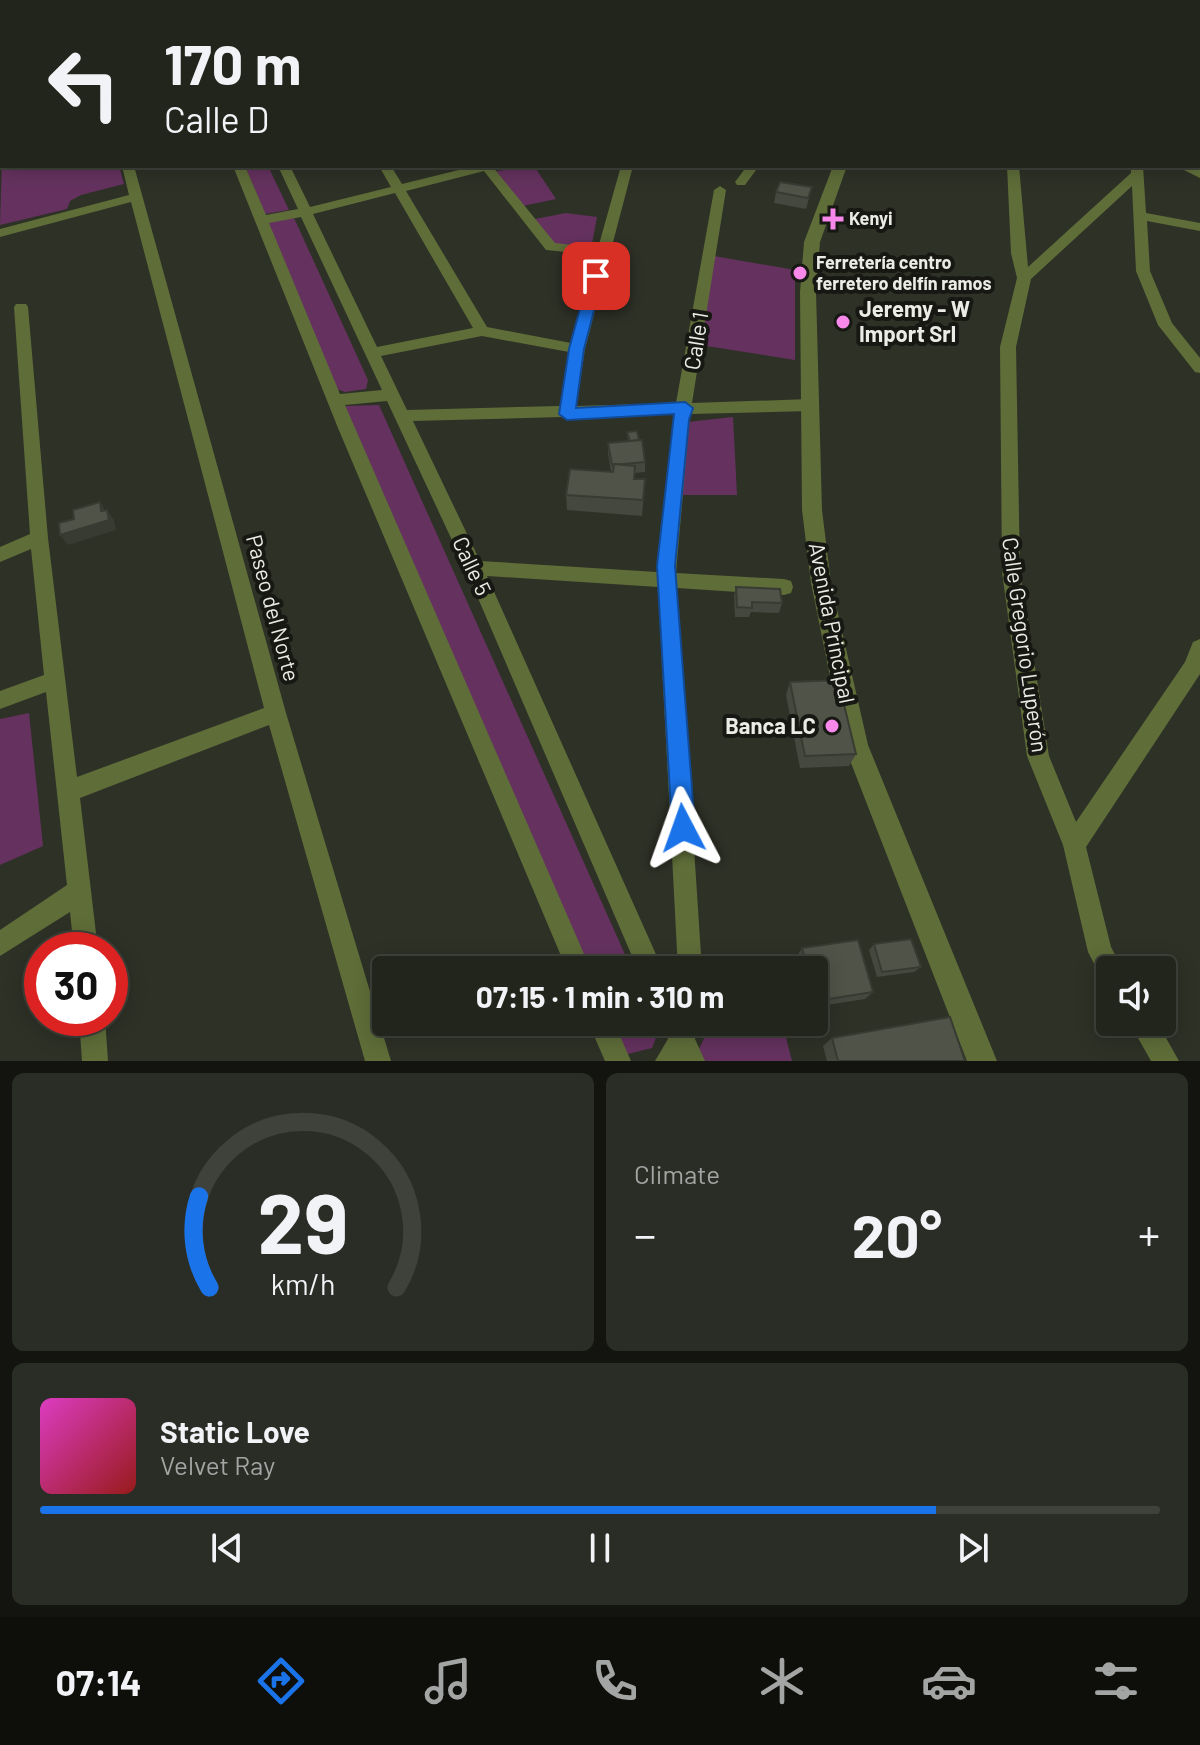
<!DOCTYPE html>
<html lang="en">
<head>
<meta charset="utf-8">
<style>
	:root { --surface:#22251c; --page:#2a2d25; --text:#f1f3f6; --muted:#a2a5a3; --line:#3f423b; --accent:#1a73e8 }
	body { margin:0; font-family:Barlow,sans-serif; background:var(--page); color:var(--text); height:100vh; display:flex; flex-direction:column; font-size:30px; white-space:nowrap }
	* { box-sizing:border-box; margin:0 }
	p { font-size:26px; color:var(--muted) }
	.icon { flex:none; width:44px; height:44px; fill:none; stroke:currentColor; stroke-width:2; stroke-linecap:round; stroke-linejoin:round }
	.map { position:relative; height:1061px; overflow:hidden }
	.sheet { display:flex; flex-direction:column; gap:12px; padding:12px; background:#13140f; flex:1 }
	.sheet>* { flex:none }
	.top-card { position:absolute; left:0px; top:0px; width:1200px; height:168px; box-shadow:0 4px 20px #0003,0 0 0 2px var(--line); background:#22251c; color:var(--text); overflow:hidden }
	.fabs { position:absolute; left:1096px; top:956px; display:grid; gap:16px }
	.fabs a { display:grid; place-items:center; width:80px; height:80px; border-radius:8px; background:var(--surface); box-shadow:0 4px 20px #0003,0 0 0 2px var(--line); font-size:40px }
	.speed { position:absolute; left:24px; top:932px; display:flex; gap:16px; font-size:40px; font-weight:700; text-align:center }
	.speed>* { display:grid; place-content:center; width:104px; height:104px; border-radius:50%; background:var(--surface); box-shadow:0 4px 20px #0003,0 0 0 2px var(--line); line-height:1 }
	.speed .limit { border:12px solid #d22; background:#fff; color:#111 }
	.pin { position:absolute; display:grid; place-items:center; width:68px; height:68px; color:#fff; margin:-34px; border-radius:16px; box-shadow:0 4px 12px #0006 }
	.me { position:absolute; width:88px; margin:-44px; rotate:356deg; stroke-linejoin:round; filter:drop-shadow(0 0 6px #0008) }
	.turn { display:flex; align-items:center; gap:28px; height:168px; padding:0 32px; font-size:36px }
	.turn .icon { width:104px; height:104px; stroke-width:2.5 }
	.turn b { display:block; font-size:56px; line-height:68px }
	.big { font-size:60px; font-weight:700; line-height:1.1 }
	.sheet .tile { flex:1; display:flex; flex-direction:column; justify-content:center; gap:12px; min-width:0; padding:0 28px; border-radius:12px; background:var(--page) }
	.sheet .dial { align-items:center; gap:0 }
	.dial svg { height:208px; overflow:visible; fill:none; stroke:var(--line); stroke-width:7; stroke-linecap:round; text-anchor:middle }
	.dial text { fill:var(--text); stroke:none }
	.song { display:flex; align-items:center; gap:24px }
	.cover { width:96px; height:96px; border-radius:12px; background:linear-gradient(135deg,hsl(310 70% 55%),hsl(0 70% 35%)) }
	.played { height:8px; border-radius:4px; background:linear-gradient(90deg,var(--accent) 80%,var(--line) 80%) }
	.keys { display:flex; justify-content:space-around; direction:ltr }
	.heat { display:flex; justify-content:space-between; align-items:center; font-size:44px; direction:ltr }
	.sheet .tiles { flex:1; display:grid; gap:12px; grid-template-columns:1fr 1fr }
	.tile:last-child { grid-column:span 2 }
	.trip { position:absolute; left:372px; top:956px; width:456px; height:80px; border-radius:8px; background:var(--surface); box-shadow:0 4px 20px #0003,0 0 0 2px var(--line); font-weight:700; line-height:80px; text-align:center }
	.dock { display:flex; height:128px; justify-content:space-around; align-items:center; background:#0e0f0b; color:var(--muted) }
	.dock .icon { width:56px; height:56px }
	.dock .on { color:var(--accent) }
	.dock b { font-size:36px; color:var(--text) }
	.map>svg:first-child { display:block }
	.green { fill:#65325f }
	.lines { fill:none; stroke-linecap:round; stroke-linejoin:round }
	.minor { fill:#5f6d39; fill-rule:evenodd }
	.tertiary { fill:#5f6d39; fill-rule:evenodd }
	.wall { fill:#45483e }
	.shaded-wall { fill:#383b32 }
	.building { fill:#505448; stroke:#383b32; stroke-width:2 }
	.route { fill:#1a73e8; stroke:#114b97; stroke-width:2 }
	.poi-dot { fill:#f888ea; stroke:#171813; stroke-width:3 }
	.labels { text-anchor:middle; stroke-width:8; stroke-linejoin:round; paint-order:stroke }
	.far-poi-label { font-size:18px; font-weight:bold; fill:#eaece5; stroke:#171813; text-anchor:start }
	.poi-label { font-size:22px; font-weight:bold; fill:#eaece5; stroke:#171813; text-anchor:start }
	.street-label { font-size:22px; fill:#eaece5; stroke:#171813 }
</style>
</head>
<body>
<div class="map">
<svg width="1200" height="1061" viewBox="0 0 1200 1061">
	<rect width="100%" height="100%" fill="#2e3126"/>
	<g class="green">
		<path d="M2 158V166H119L124 184 81 195 70 201 67 209 0 225Z"/>
		<path d="M245 166H268L289 210 265 214Z"/>
		<path d="M524 166H534L556 199 518 207 494 172Z"/>
		<path d="M566 213 597 217 591 249 551 246 530 220Z"/>
		<path d="M294 218 368 380 366 389 345 392 337 389 263 223Z"/>
		<path d="M714 256 795 270V360L700 345Z"/>
		<path d="M379 405 632 970H580L345 406Z"/>
		<path d="M733 417 737 495H682L688 422Z"/>
		<path d="M29 713 43 846 0 865V719Z"/>
		<path d="M601 1022H655L659 1030 652 1048 616 1057Z"/>
		<path d="M712 1022H782L792 1061H693Z"/>
	</g>
	<g class="lines">
		<g class="minor">
			<path d="M42 0H54L41 2Z"/>
			<path d="M60 0H71L72 2H62Z"/>
			<path d="M107 0H118L119 2H109Z"/>
			<path d="M167 0H177L178 2H168Z"/>
			<path d="M365 0H387L364 2Z"/>
			<path d="M509 0H523L508 2Z"/>
			<rect x="683" y="0" width="10" height="2"/>
			<path d="M780 0H791L792 2H782Z"/>
			<path d="M1061 0H1082L1060 2Z"/>
			<path d="M1187 0H1200V3L1198 4V2Z"/>
			<path d="M2 11V17L0 18V12Z"/>
			<path d="M1198 28H1200L1198 35Z"/>
			<rect x="0" y="30" width="2" height="6"/>
			<rect x="0" y="43" width="2" height="6"/>
			<path d="M0 64H2L0 71Z"/>
			<path d="M1200 141V149L1198 150V142Z"/>
			<rect x="0" y="152" width="2" height="8"/>
			<path d="M122 166H134L286 713 391 1061H365L269 725 80 798 98 950H74L70 912 0 956V930L67 885 46 692 0 709V691L44 675 31 549 0 562V547L30 534 14 307 16 304H26L28 307 48 538 77 777 264 708 131 202 0 237V229L129 195Z"/>
			<path d="M233 166H245L266 215 298 209 278 166H290L310 207 391 187 379 166H391L402 184 475 166H492L555 243 598 248 621 166H633L585 349 576 406 676 403 714 190 720 186 726 190 692 403 810 399 818 405 810 411 690 414 676 573 784 579 791 581 793 587 791 593 784 595 677 588 702 970H678L658 587 487 576 663 970H638L465 568 387 401 345 405 591 970H567L338 428ZM484 171 546 250 596 255 571 343 487 327 406 191ZM395 193 473 328 377 347 313 214ZM301 217 382 390 340 394 269 223ZM482 336 569 352 560 406 407 410 381 356ZM674 414 657 572 480 561 413 421 561 417 567 420 573 417Z"/>
			<path d="M747 166H759L745 185H737L735 182Z"/>
			<path d="M1007 166H1019L1028 267 1131 173V166H1143L1146 213 1200 223V231L1147 221 1150 271 1172 323 1200 358V373L1195 372 1158 325 1136 271 1132 186 1031 279 1016 347 1020 572 1049 756 1076 822 1185 662 1193 642 1200 639V674L1086 847 1111 947 1123 970H1110V982L1102 979 1088 952 1063 845 1027 756 1002 572 1000 347 1017 278 1011 253Z"/>
			<path d="M1176 166H1192L1200 169V178Z"/>
			<path d="M79 1018H105L108 1061H82Z"/>
			<path d="M588 1022H614L631 1061H605Z"/>
			<path d="M671 1022H697L695 1039 705 1061H655L668 1039 665 1032Z"/>
			<path d="M1129 1022H1157L1179 1061H1151Z"/>
		</g>
		<g class="tertiary">
			<path d="M843 0H853L854 2H844Z"/>
			<path d="M833 166H847L820 242 816 292 822 510 831 583 868 745 997 1061H967L844 745 811 583 802 510 800 292 804 242Z"/>
		</g>
	</g>
	<g class="wall">
		<path d="M812 187 806 209 774 203 776 192Z"/>
		<path d="M627 432 645 462V472L635 473 634 479H645L642 516 567 510 566 495 611 472 608 453V443L628 441Z"/>
		<path d="M736 587 782 603 779 613 751 612 749 617H735L734 596Z"/>
		<path d="M790 682 856 754 849 766 800 768 786 695Z"/>
		<path d="M874 944 921 967 914 972 877 977 869 950Z"/>
		<path d="M802 948 873 992 865 999 814 1007V970H800L797 956Z"/>
		<path d="M832 1038 965 1061H827L823 1046Z"/>
	</g>
	<path class="shaded-wall" d="M100 502 106 512 107 510 114 520 116 530 68 545 60 535 101 511Z"/>
	<g class="building">
		<path d="M799 0H843L844 2H799Z"/>
		<path d="M780 182 812 187 808 198 776 192Z"/>
		<path d="M637 431 639 440 630 441 627 432Z"/>
		<path d="M642 440 645 462 612 465 608 443Z"/>
		<path d="M614 464 635 466 634 479H645L643 500 566 495 570 469 613 472Z"/>
		<path d="M100 502 101 511 107 510 109 520 60 535 59 523 74 519 73 510Z"/>
		<path d="M736 587 780 589 782 603 752 602V608L737 607Z"/>
		<path d="M838 680 856 754 805 756 790 682Z"/>
		<path d="M911 939 921 967 882 972 874 944Z"/>
		<path d="M858 940 873 992 816 1001 814 992V970H808L802 948Z"/>
		<path d="M950 1017 965 1061H838L832 1038Z"/>
	</g>
	<path class="route" d="M596 272 603 276 584 349 576 408 685 402 693 408 689 420 675 566 695 828 691 836 683 840 675 836 672 828 657 566 674 414 567 420 559 414 569 349 589 276Z"/>
	<g class="poi-dot">
		<path d="M829 207h8v8h8v8h-8v8h-8v-8h-8v-8h8z"/>
		<circle cx="800" cy="273" r="8"/>
		<circle cx="843" cy="322" r="8"/>
		<circle cx="832" cy="726" r="8"/>
	</g>
	<g class="labels">
		<g class="far-poi-label">
			<text x="849" y="225">Kenyi</text>
			<text x="816" y="269">Ferretería centro<tspan x="816" dy="21">ferretero delfín ramos</tspan></text>
		</g>
		<g class="poi-label">
			<text x="859" y="317">Jeremy - W<tspan x="859" dy="25">Import Srl</tspan></text>
			<text x="816" y="734" text-anchor="end">Banca LC</text>
		</g>
		<g class="street-label">
			<text transform="translate(696 341) rotate(-81)" y="8">Calle 1</text>
			<text transform="translate(472 566) rotate(65)" y="8">Calle 5</text>
			<text transform="translate(273 608) rotate(75)" y="8">Paseo del Norte</text>
			<text transform="translate(832 623) rotate(79)" y="8">Avenida Principal</text>
			<text transform="translate(1025 645) rotate(82)" y="8">Calle Gregorio Luperón</text>
		</g>
	</g>
</svg>
<div class="fabs">
<a><svg class="icon" aria-label="sound" viewBox="0 0 24 24"><path d="M4 9h4l5-4v14l-5-4H4zM17 9q2 3 0 6"/></svg></a>
</div>
<div class="speed"><div class="limit">30</div></div>
<div class="pin" style="left:596px;top:276px;background:#d93025"><svg class="icon" aria-label="arrive" viewBox="0 0 24 24"><path d="M6 21V4h12l-3 4 3 4H6"/></svg></div>
<svg class="me" style="left:683px;top:828px" viewBox="-20 -20 40 40"><path d="M0-17L14 15 0 8-14 15z" fill="#1a73e8" stroke="#fff" stroke-width="4"/></svg>
<div class="trip">07:15 · 1 min · 310 m</div>
<div class="top-card">
<div class="turn"><svg class="icon" aria-label="left" viewBox="0 0 24 24"><path d="M17 20v-9H6M10 6l-5 5 5 5"/></svg><div><b>170 m</b>Calle D</div></div>
</div>
</div>
<section class="sheet">
<div class="tiles">
<div class="tile dial"><svg viewBox="0 0 100 80">
<path d="M14 69A42 42 0 1 1 86 69"/>
<path d="M14 69A42 42 0 0 1 10 34" stroke="#1a73e8"/>
<text x="50" y="56" font-size="32" font-weight="700">29</text>
<text x="50" y="72" font-size="11">km/h</text>
</svg></div>
<div class="tile"><p>Climate</p>
<div class="heat"><a>−</a><b class="big">20°</b><a>+</a></div>
</div>
<div class="tile">
<div class="song"><i class="cover"></i><div><b>Static Love</b><p>Velvet Ray</p></div></div>
<div class="played"></div>
<div class="keys"><svg class="icon" aria-label="previous" viewBox="0 0 24 24"><path d="M18 5L8 12l10 7zM5 5v14"/></svg><svg class="icon" aria-label="pause" viewBox="0 0 24 24"><path d="M8 5v14M16 5v14"/></svg><svg class="icon" aria-label="next" viewBox="0 0 24 24"><path d="M6 5l10 7-10 7zM19 5v14"/></svg></div>
</div>
</div>
</section>
<nav class="dock">
<b>07:14</b>
<svg class="icon on" aria-label="directions" viewBox="0 0 24 24"><path d="M12 3l9 9-9 9-9-9zM9 14v-3h6M13 9l2 2-2 2"/></svg>
<svg class="icon" aria-label="music" viewBox="0 0 24 24"><path d="M9 18V5l10-2v13"/><circle cx="6" cy="18" r="3"/><circle cx="16" cy="16" r="3"/></svg>
<svg class="icon" aria-label="phone" viewBox="0 0 24 24"><path d="M5 4h4l2 5-3 2q2 4 5 5l2-3 5 2v4C11 20 4 13 5 4z"/></svg>
<svg class="icon" aria-label="climate" viewBox="0 0 24 24"><path d="M12 3v18M4 7l16 10M4 17L20 7"/></svg>
<svg class="icon" aria-label="car" viewBox="0 0 24 24"><path d="M5 17H2v-5l4-1 3-4h7l3 4 3 1v5h-3M9 17h6M6 11h13"/><circle cx="7" cy="17" r="2"/><circle cx="17" cy="17" r="2"/></svg>
<svg class="icon" aria-label="filters" viewBox="0 0 24 24"><path d="M4 7h16M4 17h16"/><circle cx="9" cy="7" r="2"/><circle cx="15" cy="17" r="2"/></svg>
</nav>
</body>
</html>
